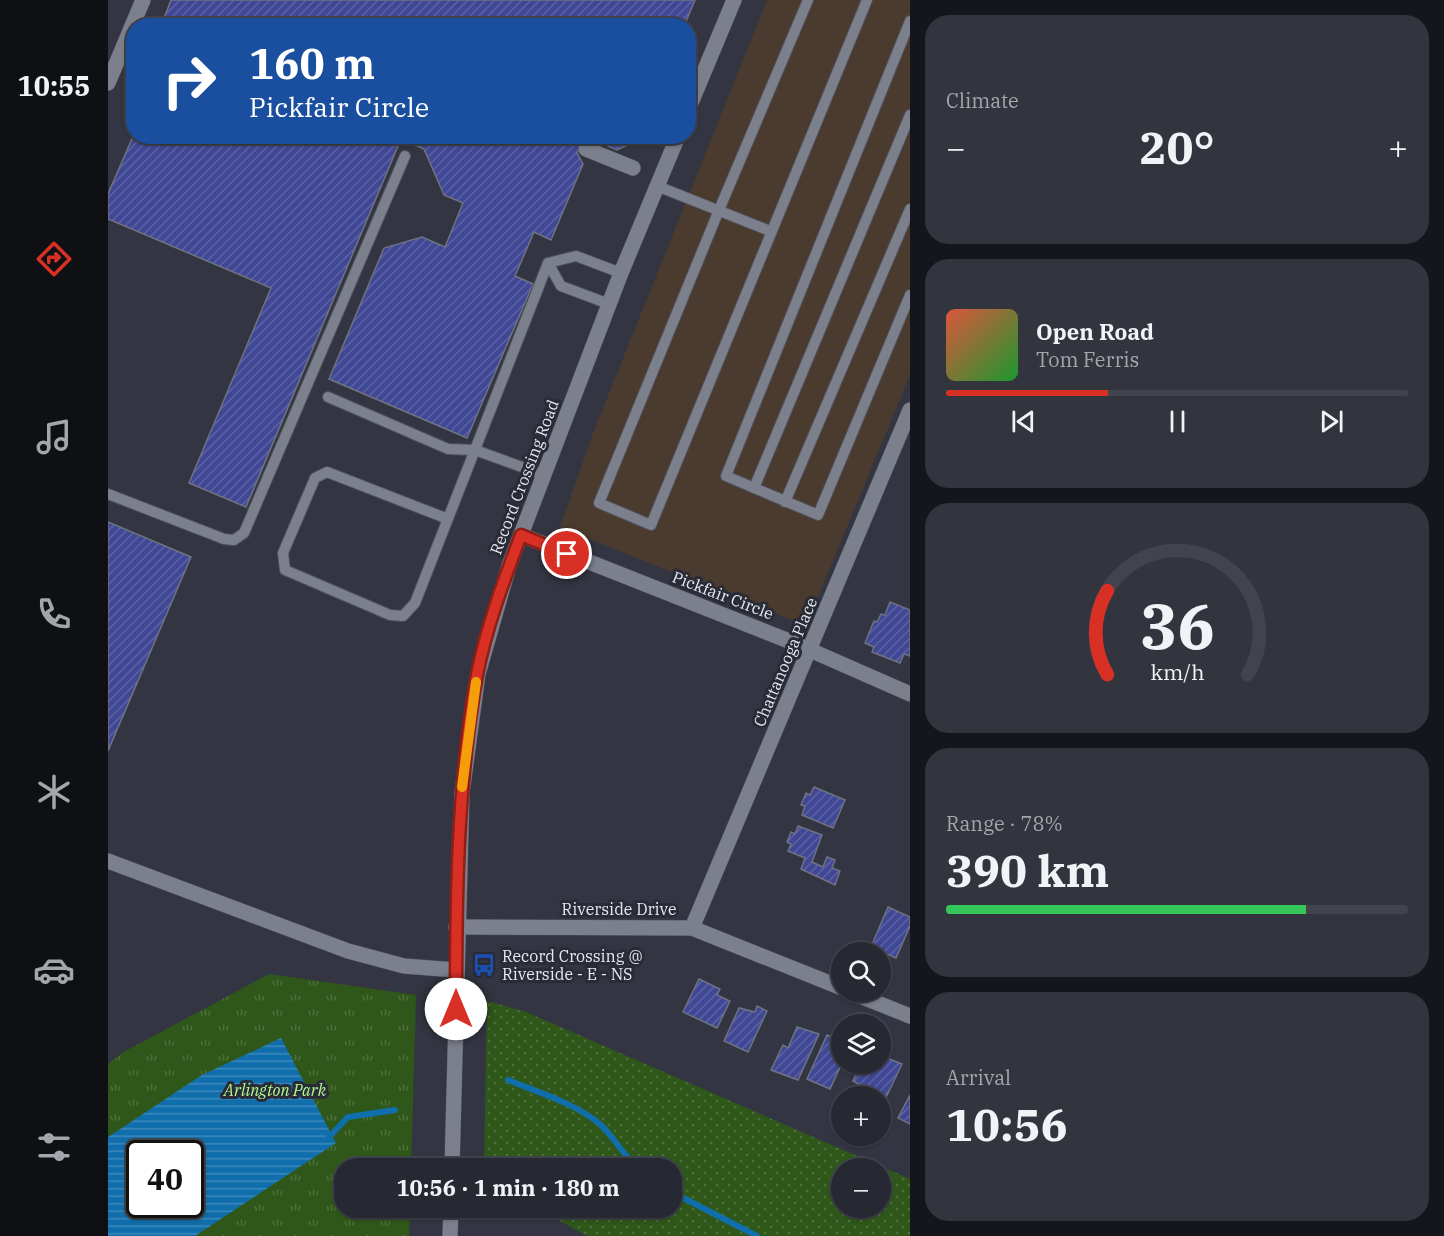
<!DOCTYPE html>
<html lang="en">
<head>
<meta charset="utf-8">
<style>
	:root { --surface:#262832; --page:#32343e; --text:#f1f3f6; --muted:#a4a6ac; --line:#42444d; --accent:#d93025 }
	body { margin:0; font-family:"IBM Plex Serif",serif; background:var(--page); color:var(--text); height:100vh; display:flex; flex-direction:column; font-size:22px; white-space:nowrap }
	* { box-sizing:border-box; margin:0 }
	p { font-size:20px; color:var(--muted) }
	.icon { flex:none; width:33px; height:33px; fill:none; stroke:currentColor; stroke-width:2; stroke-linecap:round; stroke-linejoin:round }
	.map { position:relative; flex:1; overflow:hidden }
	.panel { display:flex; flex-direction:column; gap:15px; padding:15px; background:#15161c; width:534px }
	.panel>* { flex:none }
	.hud { position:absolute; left:18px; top:18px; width:570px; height:126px; border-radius:24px; box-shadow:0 2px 4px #0004,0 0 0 2px var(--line); background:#1a4fa0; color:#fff; overflow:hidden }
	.buttons { position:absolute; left:723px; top:942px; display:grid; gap:12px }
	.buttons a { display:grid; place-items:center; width:60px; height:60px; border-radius:50%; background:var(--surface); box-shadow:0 2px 4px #0004,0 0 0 2px var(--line); font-size:30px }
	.speed { position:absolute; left:18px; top:1140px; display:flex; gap:12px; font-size:30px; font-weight:700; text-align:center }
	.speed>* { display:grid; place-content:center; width:78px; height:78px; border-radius:50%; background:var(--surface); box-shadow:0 2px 4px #0004,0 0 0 2px var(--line); line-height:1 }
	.speed .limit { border:3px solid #111; border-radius:9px; background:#fff; color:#111 }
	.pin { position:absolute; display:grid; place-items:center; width:51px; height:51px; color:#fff; margin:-26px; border:3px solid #fff; border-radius:50%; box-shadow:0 2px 6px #0007 }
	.me { position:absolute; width:66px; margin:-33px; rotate:0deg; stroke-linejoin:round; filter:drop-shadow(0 0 4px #0008) }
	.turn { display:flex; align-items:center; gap:21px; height:126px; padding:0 24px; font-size:27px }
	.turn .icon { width:78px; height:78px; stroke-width:2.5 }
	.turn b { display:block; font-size:42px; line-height:51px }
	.big { font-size:45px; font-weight:700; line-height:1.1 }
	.panel .widget { flex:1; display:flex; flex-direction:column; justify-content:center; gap:9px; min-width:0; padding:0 21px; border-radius:24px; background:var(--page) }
	.panel .dial { align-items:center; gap:0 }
	.dial svg { height:156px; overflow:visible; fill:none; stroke:var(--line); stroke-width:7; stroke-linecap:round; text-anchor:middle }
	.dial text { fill:var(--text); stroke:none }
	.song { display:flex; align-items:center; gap:18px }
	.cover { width:72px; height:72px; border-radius:9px; background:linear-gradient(135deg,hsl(10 70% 55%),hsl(130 70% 35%)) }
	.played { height:6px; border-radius:3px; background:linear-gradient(90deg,var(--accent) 35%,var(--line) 35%) }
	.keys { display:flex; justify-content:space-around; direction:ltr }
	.heat { display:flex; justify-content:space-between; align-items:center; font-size:33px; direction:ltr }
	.charge { height:9px; border-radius:4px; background:linear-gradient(90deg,#34c759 78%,var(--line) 0) }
	.trip { position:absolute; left:226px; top:1158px; width:348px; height:60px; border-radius:24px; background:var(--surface); box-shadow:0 2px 4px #0004,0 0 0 2px var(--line); font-weight:700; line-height:60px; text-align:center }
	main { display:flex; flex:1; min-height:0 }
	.tabs { display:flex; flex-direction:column; width:108px; justify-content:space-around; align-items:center; background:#0f1014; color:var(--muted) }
	.tabs .icon { width:42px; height:42px }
	.tabs .current { color:var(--accent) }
	.tabs b { font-size:27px; color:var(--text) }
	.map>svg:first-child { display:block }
	.commercial { fill:#4a3b2e }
	.grass { fill:url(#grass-dots); fill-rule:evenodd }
	.park { fill:url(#park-tufts); fill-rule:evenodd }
	.water { fill:url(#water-rules); fill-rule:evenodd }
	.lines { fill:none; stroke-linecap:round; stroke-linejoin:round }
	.stream { stroke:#0f6eab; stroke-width:6 }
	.building { fill:url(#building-hatch); stroke:#6f7280; stroke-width:1.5 }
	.lane-casing { stroke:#50525c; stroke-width:12 }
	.street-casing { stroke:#50525c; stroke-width:16 }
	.secondary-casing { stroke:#50525c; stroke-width:16 }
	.lane { stroke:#7c808d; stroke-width:10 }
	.street { stroke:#7c808d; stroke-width:15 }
	.secondary { stroke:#7c808d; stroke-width:15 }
	.route-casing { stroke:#8d1f18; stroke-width:15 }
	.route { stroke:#d93025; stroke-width:10 }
	.slow { stroke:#f59e0b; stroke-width:10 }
	.labels { text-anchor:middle; stroke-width:6; stroke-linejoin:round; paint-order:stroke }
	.street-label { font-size:16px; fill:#e7e9f1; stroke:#292c37 }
	.poi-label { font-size:16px; fill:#e7e9f1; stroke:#292c37; text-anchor:start }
	.park-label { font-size:16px; font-style:italic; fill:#b0f990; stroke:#292c37 }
</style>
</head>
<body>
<main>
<nav class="tabs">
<b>10:55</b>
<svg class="icon current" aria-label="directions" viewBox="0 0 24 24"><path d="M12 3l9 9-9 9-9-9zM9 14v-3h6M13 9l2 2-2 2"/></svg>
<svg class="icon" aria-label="music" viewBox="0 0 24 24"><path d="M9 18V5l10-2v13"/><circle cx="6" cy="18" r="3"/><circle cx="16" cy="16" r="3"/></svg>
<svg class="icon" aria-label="phone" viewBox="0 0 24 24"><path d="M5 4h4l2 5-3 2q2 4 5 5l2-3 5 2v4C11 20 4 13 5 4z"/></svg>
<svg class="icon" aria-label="climate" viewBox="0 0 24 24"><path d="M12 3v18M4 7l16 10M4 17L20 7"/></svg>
<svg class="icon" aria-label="car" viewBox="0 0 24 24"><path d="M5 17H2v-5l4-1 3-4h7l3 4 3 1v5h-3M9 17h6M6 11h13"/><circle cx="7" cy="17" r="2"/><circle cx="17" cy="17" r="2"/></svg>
<svg class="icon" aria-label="filters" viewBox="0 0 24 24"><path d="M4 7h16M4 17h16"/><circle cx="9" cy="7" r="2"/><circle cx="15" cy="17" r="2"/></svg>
</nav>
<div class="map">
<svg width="802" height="1236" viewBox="0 0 802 1236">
	<defs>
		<pattern id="grass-dots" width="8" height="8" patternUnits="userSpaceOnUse" patternTransform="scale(1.5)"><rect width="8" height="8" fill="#2f571a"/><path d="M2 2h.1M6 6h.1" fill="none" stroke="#4d6f3c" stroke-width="1.8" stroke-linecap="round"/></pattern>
		<pattern id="park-tufts" width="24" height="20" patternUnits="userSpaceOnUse" patternTransform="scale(1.5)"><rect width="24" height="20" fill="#2f571a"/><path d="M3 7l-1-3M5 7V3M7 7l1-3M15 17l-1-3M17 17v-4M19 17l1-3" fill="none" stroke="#4d6f3c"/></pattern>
		<pattern id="water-rules" width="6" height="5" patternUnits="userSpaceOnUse" patternTransform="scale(1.5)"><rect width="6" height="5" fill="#0f6eab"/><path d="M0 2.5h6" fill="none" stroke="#3e8abb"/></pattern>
		<pattern id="building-hatch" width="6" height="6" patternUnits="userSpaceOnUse" patternTransform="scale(1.5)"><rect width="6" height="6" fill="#404895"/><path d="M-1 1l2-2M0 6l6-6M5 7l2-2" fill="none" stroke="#5c62a4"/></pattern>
	</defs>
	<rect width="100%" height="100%" fill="#333642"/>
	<path class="commercial" d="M659 0H802V375L698 626 452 527 485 433Z"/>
	<path class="grass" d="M379 1001 418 1012 802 1179V1236H479L429 1208H564V1168H376ZM734 1168H772V1208H734Z"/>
	<path class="park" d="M161 974 308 995 303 1168H237V1208H302L301 1236H0V1064L14 1053ZM32 1154H82V1204H32Z"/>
	<path class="water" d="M173 1038 228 1143 87 1236H0V1137L94 1075ZM32 1154H82V1204H32Z"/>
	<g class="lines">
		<g class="stream">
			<path d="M400 1080C429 1092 463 1102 488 1121 505 1133 514 1156 531 1168"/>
			<path d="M220 1138 240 1117 287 1110"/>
			<path d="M564 1192 649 1236"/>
		</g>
	</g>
	<g class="building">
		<path d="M63 0H587L576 26H53Z"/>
		<path d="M26 134V136H476L469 153 475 164 443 240 426 232 407 276 425 284 359 438 221 379 276 248 314 237 337 247 355 203 336 195 316 149 293 139 138 507 81 483 163 288 0 219V194Z"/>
		<path d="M477 136H529L528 141 509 150Z"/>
		<path d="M0 522 83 557 0 751Z"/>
		<path d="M782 602 802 610V656L796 654 792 663 764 652 766 647 757 643 766 621 769 622 773 614 777 615Z"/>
		<path d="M706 787 737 800 725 828 694 815 697 806 693 805 698 793 702 795Z"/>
		<path d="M690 826 714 835 704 862 715 867 719 857 727 860 724 868 732 871 727 885 693 869 697 858 680 851 683 844 679 842 683 832 687 834Z"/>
		<path d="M780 907 802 917V926L788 958 763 947Z"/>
		<path d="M591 979 612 989 609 995 622 1001 609 1028 575 1012Z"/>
		<path d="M649 1006 659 1011 640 1052 616 1041 631 1008 647 1012Z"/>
		<path d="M689 1027 711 1034 690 1080 663 1070 675 1045 680 1048Z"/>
		<path d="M719 1035 734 1041V1063L722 1089 699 1079Z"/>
		<path d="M776 1057 794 1064 772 1110V1096H746L752 1085 745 1081 753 1064 771 1068Z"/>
		<path d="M802 1095V1124L790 1118Z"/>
	</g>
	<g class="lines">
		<g class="lane-casing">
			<g id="lane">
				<path d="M700 0 611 210 491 503 543 525 759 0"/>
				<path d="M802 21 618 476 710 515 802 295"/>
				<path d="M549 186 662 231"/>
				<path d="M501 304 453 286 440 263 468 256 513 273"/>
				<path d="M220 397 340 449 367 450 436 475"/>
				<path d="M646 488 802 115"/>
				<path d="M0 494 116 539 126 540 136 533 297 156"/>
				<path d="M677 502 802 209"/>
				<path d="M340 519 219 472 207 478 175 553 177 570 282 615 295 616 307 603 440 263"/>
			</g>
		</g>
		<g class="street-casing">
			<g id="street">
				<path d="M0 83 35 0"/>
				<path d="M478 149 525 168"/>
				<path d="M413 535 686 643 802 694"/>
				<path d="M0 861 240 951 296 966 348 970"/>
				<path d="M348 927 584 928 734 988"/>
				<path d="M584 928 802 410"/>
				<path d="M742 992 802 1016"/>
			</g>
		</g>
		<g class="secondary-casing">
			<g id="secondary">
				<path d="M580 110 626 0"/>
				<path d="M344 1168 354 793 370 674 401 566 513 273 570 136"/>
				<path d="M342 1236 343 1208"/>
			</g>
		</g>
		<use href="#lane" class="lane"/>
		<use href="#street" class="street"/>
		<use href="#secondary" class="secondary"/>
	</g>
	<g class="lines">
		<g class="route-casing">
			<path id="route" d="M348 1009C348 898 349 785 369 675 378 628 396 580 413 535L459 554"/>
		</g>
		<use href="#route" class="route"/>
		<path class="slow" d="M354 787 368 682"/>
	</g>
	<defs>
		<g id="bus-bare" transform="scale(1.8)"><path d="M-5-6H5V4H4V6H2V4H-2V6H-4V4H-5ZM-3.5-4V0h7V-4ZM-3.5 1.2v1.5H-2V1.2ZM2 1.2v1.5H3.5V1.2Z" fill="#1a4fb4" stroke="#292c37" stroke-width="2.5" paint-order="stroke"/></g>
	</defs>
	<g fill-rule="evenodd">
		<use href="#bus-bare" x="376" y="965"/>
	</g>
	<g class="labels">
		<g class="street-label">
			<text transform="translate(416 477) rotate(-69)" y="6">Record Crossing Road</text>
			<text transform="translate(615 595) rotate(21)" y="6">Pickfair Circle</text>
			<text transform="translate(677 662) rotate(-67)" y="6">Chattanooga Place</text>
			<text x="511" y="915">Riverside Drive</text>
		</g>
		<g class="poi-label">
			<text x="394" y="962">Record Crossing @<tspan x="394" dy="18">Riverside - E - NS</tspan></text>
		</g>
		<g class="park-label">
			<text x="167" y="1096">Arlington Park</text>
		</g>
	</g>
</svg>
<div class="buttons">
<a><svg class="icon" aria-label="search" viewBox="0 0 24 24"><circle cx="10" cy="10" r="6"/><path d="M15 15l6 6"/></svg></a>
<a><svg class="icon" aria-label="layers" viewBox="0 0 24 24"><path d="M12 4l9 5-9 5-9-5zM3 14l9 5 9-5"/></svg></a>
<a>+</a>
<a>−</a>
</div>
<div class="speed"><div class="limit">40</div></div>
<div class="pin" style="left:459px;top:554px;background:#d93025"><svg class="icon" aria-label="arrive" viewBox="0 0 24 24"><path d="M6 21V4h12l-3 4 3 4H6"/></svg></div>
<svg class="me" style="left:348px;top:1009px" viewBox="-20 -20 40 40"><circle r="19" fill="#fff"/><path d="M0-13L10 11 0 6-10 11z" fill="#d93025"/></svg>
<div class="trip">10:56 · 1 min · 180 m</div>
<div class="hud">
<div class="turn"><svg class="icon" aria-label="right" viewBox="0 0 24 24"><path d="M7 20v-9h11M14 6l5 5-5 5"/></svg><div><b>160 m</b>Pickfair Circle</div></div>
</div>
</div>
<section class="panel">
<div class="widget"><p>Climate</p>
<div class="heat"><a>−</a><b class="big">20°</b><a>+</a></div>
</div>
<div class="widget">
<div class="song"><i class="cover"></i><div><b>Open Road</b><p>Tom Ferris</p></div></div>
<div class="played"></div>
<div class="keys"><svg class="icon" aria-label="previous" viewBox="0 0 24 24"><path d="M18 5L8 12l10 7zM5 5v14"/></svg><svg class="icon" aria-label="pause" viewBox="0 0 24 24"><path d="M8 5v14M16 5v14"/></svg><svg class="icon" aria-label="next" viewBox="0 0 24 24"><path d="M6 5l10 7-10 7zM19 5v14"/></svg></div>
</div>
<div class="widget dial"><svg viewBox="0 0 100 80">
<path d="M14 69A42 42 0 1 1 86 69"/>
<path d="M14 69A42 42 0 0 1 14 26" stroke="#d93025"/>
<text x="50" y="56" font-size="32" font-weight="700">36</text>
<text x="50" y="72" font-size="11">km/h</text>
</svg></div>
<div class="widget"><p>Range · 78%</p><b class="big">390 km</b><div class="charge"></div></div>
<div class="widget"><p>Arrival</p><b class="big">10:56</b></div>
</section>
</main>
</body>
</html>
